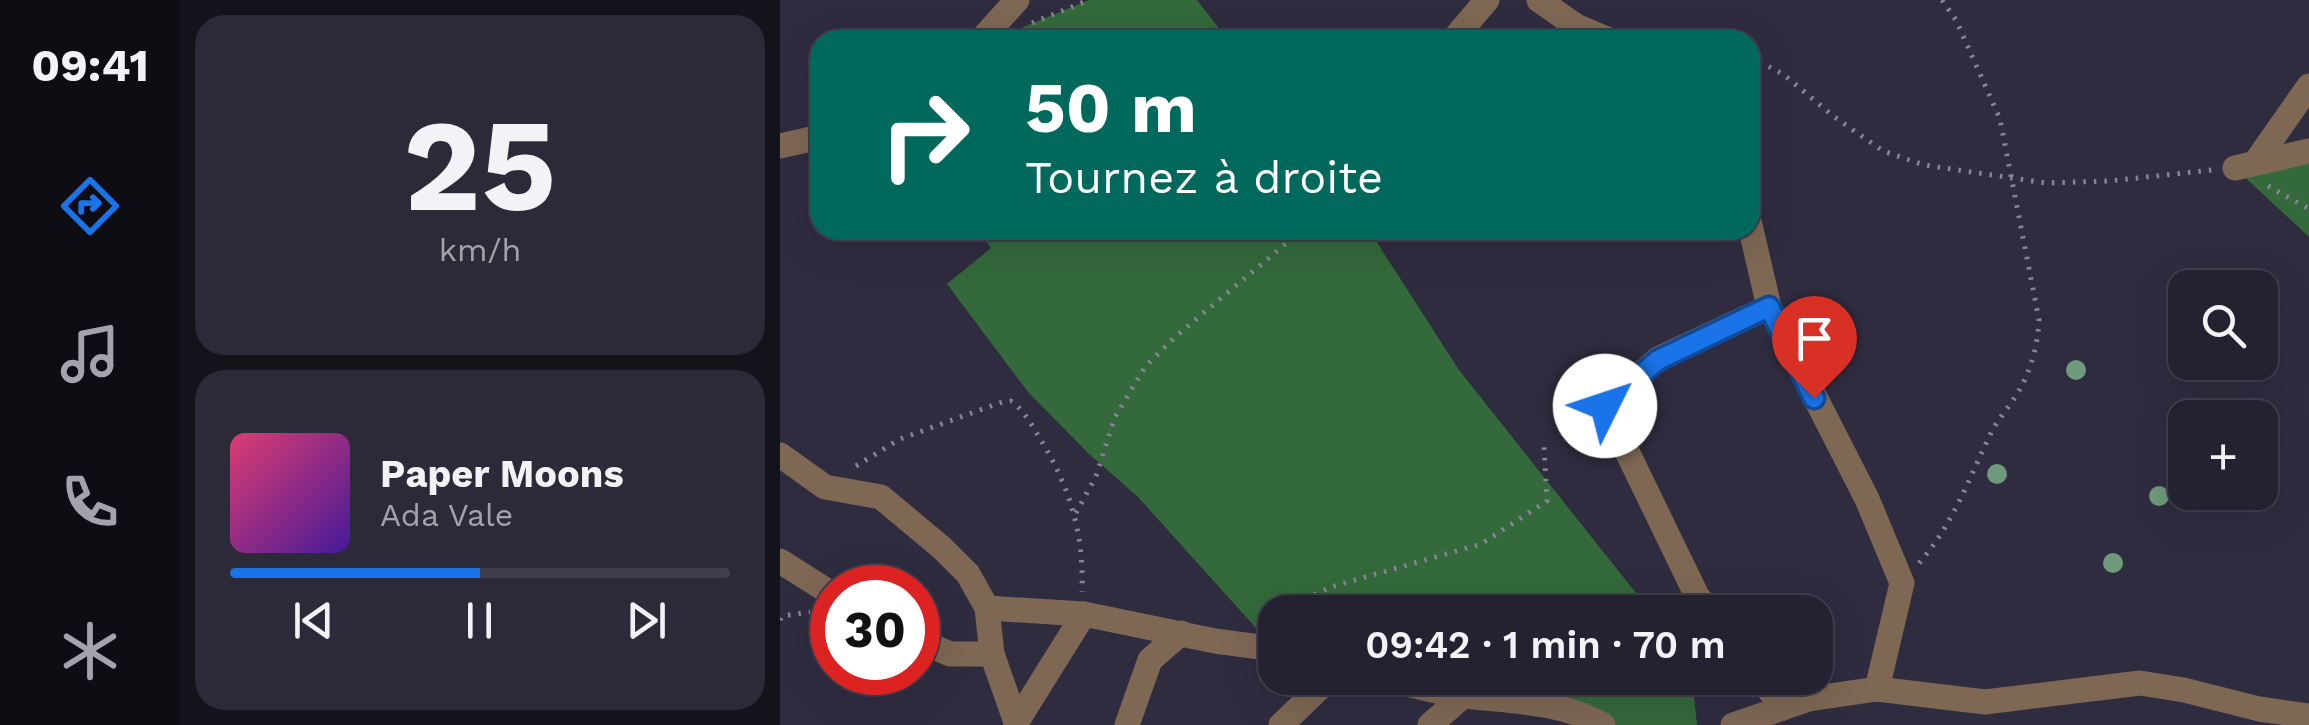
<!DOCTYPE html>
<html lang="fr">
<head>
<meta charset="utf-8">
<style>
	:root { --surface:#242130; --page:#2c2938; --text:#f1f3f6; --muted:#a3a3ab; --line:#413e4c; --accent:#1a73e8 }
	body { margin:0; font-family:"Work Sans",sans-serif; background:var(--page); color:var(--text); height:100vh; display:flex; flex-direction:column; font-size:38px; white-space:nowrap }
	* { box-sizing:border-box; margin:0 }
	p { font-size:32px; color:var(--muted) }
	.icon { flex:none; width:55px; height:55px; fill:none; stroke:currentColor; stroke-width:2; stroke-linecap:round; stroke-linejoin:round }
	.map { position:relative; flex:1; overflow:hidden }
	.drawer { display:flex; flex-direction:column; gap:15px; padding:15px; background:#14121a; width:600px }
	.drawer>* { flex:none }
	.banner { position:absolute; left:30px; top:30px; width:950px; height:210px; border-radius:30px; box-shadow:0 10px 40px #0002,0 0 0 2px var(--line); background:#00695c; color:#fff; overflow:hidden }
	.controls { position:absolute; left:1388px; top:270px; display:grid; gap:20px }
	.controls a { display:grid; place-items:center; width:110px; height:110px; border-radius:20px; background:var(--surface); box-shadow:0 10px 40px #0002,0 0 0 2px var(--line); font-size:50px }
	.speed { position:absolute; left:30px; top:565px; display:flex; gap:20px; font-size:50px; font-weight:700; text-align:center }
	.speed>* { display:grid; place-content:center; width:130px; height:130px; border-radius:50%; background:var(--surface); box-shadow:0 10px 40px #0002,0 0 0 2px var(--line); line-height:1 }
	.speed .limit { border:15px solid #d22; background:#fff; color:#111 }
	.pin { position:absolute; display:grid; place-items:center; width:85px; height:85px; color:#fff; margin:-102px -42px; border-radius:50% 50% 50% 0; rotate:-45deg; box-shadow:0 0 10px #0007 }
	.pin .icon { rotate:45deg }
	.me { position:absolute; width:110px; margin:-55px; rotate:49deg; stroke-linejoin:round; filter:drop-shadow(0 0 8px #0008) }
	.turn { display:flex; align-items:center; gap:35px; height:210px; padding:0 50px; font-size:45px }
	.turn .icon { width:130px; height:130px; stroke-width:2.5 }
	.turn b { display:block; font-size:70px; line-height:85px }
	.drawer .card { flex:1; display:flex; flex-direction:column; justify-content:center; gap:15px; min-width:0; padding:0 35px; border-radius:30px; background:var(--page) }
	.drawer .dial { align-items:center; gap:0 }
	.dial b { font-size:130px; line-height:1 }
	.song { display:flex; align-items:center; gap:30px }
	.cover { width:120px; height:120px; border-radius:15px; background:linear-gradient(135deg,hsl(340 70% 55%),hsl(260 70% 35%)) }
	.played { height:10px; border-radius:5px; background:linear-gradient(90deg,var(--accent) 50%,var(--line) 50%) }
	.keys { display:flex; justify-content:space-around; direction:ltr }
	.trip { position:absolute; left:478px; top:595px; width:575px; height:100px; border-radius:30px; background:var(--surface); box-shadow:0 10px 40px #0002,0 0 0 2px var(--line); font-weight:600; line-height:100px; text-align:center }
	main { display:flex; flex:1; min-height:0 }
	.dock { display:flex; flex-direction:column; width:180px; justify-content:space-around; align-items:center; background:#0e0d13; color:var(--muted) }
	.dock .icon { width:70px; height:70px }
	.dock .on { color:var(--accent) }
	.dock b { font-size:45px; color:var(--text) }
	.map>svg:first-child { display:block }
	.forest { fill:#33693b }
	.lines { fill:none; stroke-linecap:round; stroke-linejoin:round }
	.path { stroke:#878494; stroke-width:5; stroke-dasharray:2.5 8; stroke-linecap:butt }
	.street { stroke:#7e6854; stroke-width:25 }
	.tree { fill:#6f997b }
	.route-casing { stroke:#114b97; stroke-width:25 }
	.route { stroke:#1a73e8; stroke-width:18 }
</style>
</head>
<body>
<main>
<nav class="dock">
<b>09:41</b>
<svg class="icon on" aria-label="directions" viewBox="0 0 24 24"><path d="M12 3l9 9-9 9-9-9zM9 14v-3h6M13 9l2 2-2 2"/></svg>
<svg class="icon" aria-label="music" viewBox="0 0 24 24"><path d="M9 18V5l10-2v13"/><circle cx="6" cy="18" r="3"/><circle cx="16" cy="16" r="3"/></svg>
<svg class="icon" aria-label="phone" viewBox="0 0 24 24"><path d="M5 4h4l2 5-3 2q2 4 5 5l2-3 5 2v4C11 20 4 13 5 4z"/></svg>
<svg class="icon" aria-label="climate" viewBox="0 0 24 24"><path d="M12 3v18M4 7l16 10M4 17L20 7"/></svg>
</nav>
<section class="drawer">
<div class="card dial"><b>25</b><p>km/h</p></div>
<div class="card">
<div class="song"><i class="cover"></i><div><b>Paper Moons</b><p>Ada Vale</p></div></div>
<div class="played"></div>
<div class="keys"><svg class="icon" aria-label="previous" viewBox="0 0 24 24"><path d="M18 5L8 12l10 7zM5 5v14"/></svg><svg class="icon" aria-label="pause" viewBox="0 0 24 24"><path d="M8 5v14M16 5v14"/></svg><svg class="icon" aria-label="next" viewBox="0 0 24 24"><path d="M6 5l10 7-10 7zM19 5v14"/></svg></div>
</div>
</section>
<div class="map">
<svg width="1529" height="725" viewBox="0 0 1529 725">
	<rect width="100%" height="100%" fill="#302c40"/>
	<g class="forest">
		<path d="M309 0H417L448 40H212Z"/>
		<path d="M1529 151V237L1455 168Z"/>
		<path d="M198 230H589L679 370 871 612H495L494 648 358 497 308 453 248 392 167 284 211 248Z"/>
		<path d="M602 678H912L917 725H823Z"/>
	</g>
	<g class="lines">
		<g class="path">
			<path d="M252 23 309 0"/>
			<path d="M970 57 1003 74 1053 116 1103 151 1144 165 1266 183 1329 181 1432 170"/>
			<path d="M1488 186 1529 209"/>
			<path d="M76 466 120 439 222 402 231 401C243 409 252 425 259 437 290 487 304 533 302 592"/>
			<path d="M296 513 316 476 335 417 365 367 395 337 522 230"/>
			<path d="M1139 563C1173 525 1189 478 1211 433 1219 417 1233 403 1241 387 1252 367 1258 342 1259 320L1220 119 1176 20 1162 0"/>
			<path d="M496 612 551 587 701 544 767 501 764 445"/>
			<path d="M0 620 2 616 30 612"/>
		</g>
		<g class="street">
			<path d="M759 0 796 26 829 40"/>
			<path d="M201 40 237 0"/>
			<path d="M673 40 707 0"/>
			<path d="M0 146 40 137"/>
			<path d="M1475 163 1529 86"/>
			<path d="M1455 168 1529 151"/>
			<path d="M970 225 989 307 1087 499 1122 583 1097 689"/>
			<path d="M0 455 45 487 101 497 162 548 188 574 207 608 212 654"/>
			<path d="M0 561 52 594"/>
			<path d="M207 608 304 614 435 641 495 649"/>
			<path d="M930 612 917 596 825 406 878 359 989 307"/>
			<path d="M138 640 170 654H212L237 725"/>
			<path d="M602 678C629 684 658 693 686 696 734 702 780 701 823 725"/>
			<path d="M980 678 1003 708"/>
			<path d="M236 723 304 614"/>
			<path d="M347 725 370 660 401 633"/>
			<path d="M501 725 550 678"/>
			<path d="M650 725 683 696"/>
			<path d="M953 725 1029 699 1097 689 1205 702 1360 683 1404 690 1479 709 1529 716"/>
		</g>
	</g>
	<g class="tree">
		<circle cx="1296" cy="370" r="10"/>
		<circle cx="1217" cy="474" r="10"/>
		<circle cx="1379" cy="496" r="10"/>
		<circle cx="1333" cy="563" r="10"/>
	</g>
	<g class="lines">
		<g class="route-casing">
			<path id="route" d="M825 406 878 360 989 307 1034 398"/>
		</g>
		<use href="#route" class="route"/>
	</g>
</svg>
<div class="controls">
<a><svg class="icon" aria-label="search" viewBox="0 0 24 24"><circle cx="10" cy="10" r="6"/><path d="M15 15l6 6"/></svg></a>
<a>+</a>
</div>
<div class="speed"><div class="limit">30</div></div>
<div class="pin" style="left:1034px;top:398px;background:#d93025"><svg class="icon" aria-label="arrive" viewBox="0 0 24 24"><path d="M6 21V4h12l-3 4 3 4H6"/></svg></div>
<svg class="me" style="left:825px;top:406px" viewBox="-20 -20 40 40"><circle r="19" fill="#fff"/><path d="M0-13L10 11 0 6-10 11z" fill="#1a73e8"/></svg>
<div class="trip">09:42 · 1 min · 70 m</div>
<div class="banner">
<div class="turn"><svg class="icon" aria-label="right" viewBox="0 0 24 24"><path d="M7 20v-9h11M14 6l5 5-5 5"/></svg><div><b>50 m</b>Tournez à droite</div></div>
</div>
</div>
</main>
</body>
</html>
